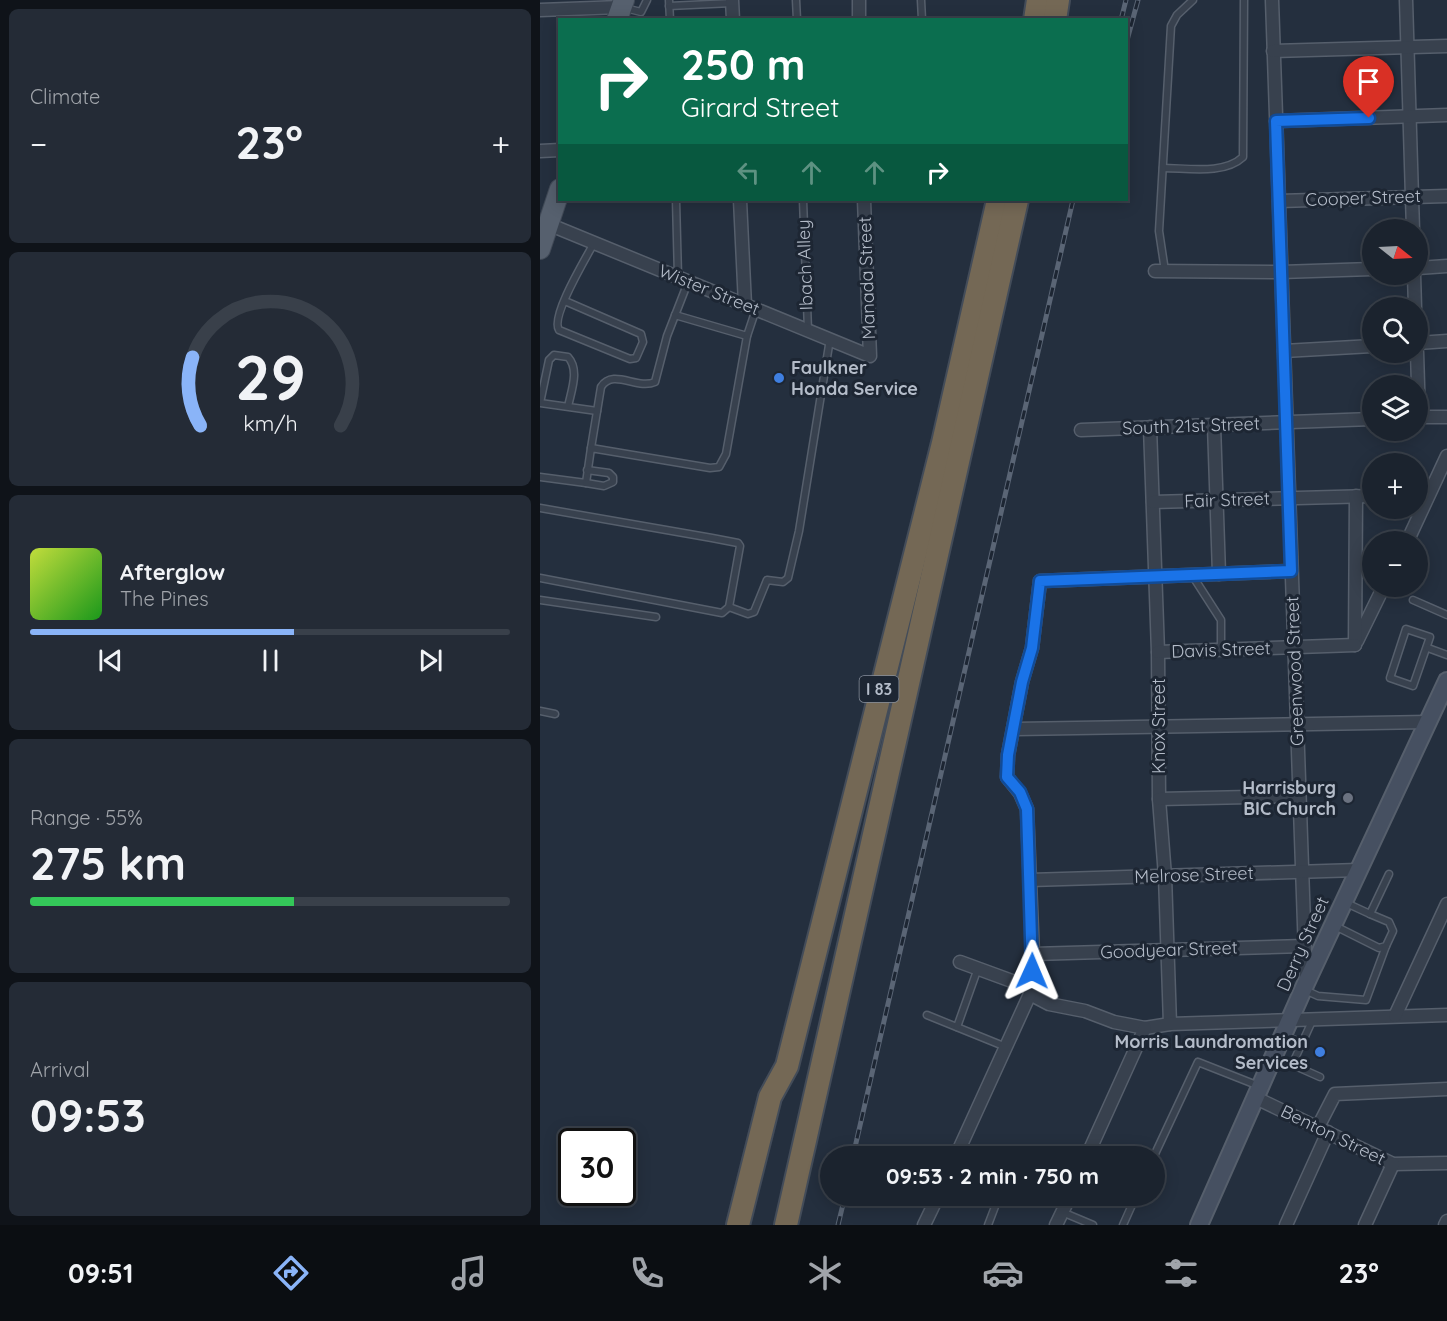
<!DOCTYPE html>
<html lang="en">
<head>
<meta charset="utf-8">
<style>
	:root { --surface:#1b232e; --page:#242b36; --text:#f1f3f6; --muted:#a0a4aa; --line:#39404a; --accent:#8ab4f8 }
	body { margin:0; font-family:Quicksand,sans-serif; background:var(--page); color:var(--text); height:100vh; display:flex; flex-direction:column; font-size:22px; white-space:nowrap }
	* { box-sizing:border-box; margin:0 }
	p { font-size:20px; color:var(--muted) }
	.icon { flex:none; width:33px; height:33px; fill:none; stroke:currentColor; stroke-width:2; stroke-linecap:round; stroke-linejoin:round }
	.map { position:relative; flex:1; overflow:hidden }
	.drawer { display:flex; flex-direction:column; gap:9px; padding:9px; background:#0f1319; width:540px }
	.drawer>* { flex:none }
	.top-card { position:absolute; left:18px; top:18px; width:570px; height:183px; border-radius:0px; box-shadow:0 3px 15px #0003,0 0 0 2px var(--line); background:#0b6e4f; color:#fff; overflow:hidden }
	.needle { width:39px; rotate:108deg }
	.buttons { position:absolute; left:822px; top:219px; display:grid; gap:12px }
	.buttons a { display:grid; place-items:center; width:66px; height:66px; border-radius:50%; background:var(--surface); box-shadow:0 3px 15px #0003,0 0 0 2px var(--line); font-size:30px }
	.speed { position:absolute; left:18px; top:1128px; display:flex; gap:12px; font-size:30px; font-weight:700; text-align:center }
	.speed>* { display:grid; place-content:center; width:78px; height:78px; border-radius:50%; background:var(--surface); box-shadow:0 3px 15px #0003,0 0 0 2px var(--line); line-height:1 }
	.speed .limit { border:3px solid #111; border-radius:9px; background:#fff; color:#111 }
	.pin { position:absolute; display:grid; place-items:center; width:51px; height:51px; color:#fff; margin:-62px -26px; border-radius:50% 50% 50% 0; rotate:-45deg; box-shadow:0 0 6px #0007 }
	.pin .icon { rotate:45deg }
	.me { position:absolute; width:66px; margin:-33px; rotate:1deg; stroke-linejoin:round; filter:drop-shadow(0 0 4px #0008) }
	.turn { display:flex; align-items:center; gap:21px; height:126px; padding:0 24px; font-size:27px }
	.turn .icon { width:78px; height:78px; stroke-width:2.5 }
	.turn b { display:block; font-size:42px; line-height:51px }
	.lanes { display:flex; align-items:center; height:57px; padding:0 24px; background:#0003; justify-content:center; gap:30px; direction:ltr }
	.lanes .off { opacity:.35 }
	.big { font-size:45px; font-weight:700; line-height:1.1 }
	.drawer .widget { flex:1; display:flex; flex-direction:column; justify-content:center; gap:9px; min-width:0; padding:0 21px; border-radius:9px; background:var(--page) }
	.drawer .dial { align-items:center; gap:0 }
	.dial svg { height:156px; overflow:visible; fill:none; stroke:var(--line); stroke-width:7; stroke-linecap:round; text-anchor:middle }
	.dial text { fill:var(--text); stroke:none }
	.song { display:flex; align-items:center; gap:18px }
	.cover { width:72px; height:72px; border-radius:9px; background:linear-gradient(135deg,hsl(70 70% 55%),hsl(120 70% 35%)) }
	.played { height:6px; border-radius:3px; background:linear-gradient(90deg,var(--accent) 55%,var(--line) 55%) }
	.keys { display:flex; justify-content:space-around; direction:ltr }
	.heat { display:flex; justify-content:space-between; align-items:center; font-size:33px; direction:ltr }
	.charge { height:9px; border-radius:4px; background:linear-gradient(90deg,#34c759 55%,var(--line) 0) }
	.trip { position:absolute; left:280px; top:1146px; width:345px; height:60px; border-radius:30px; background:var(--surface); box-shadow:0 3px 15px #0003,0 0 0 2px var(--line); font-weight:700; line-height:60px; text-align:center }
	.tab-bar { display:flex; height:96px; justify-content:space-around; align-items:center; background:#0b0e12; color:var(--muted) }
	.tab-bar .icon { width:42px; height:42px }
	.tab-bar .current { color:var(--accent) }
	.tab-bar b { font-size:27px; color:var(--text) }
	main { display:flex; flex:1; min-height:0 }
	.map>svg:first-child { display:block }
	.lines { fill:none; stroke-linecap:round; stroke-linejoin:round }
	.lane-casing { stroke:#565f6c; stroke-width:9 }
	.street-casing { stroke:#565f6c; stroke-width:15 }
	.secondary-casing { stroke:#565f6c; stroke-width:20 }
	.primary-casing { stroke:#414a57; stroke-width:22 }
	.highway-casing { stroke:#434c59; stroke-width:26 }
	.lane { stroke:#38414e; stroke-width:6 }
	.street { stroke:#38414e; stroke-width:12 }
	.secondary { stroke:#465061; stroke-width:16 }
	.primary { stroke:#56606e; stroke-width:20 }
	.highway { stroke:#746855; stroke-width:22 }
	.rail-casing { stroke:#5a6575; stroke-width:5 }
	.rail { stroke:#1d2633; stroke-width:3; stroke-dasharray:9; stroke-linecap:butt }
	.route-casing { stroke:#114b97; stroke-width:15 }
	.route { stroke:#1a73e8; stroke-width:10 }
	.shop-dot { fill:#3f7fe0; stroke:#1d2633; stroke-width:2 }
	.worship-dot { fill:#6b7280; stroke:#1d2633; stroke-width:2 }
	.labels { text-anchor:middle; stroke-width:6; stroke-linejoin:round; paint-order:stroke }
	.shield { fill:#1d2633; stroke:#878f9c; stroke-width:1.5 }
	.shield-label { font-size:16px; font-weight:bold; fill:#b4bcc9 }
	.street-label { font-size:18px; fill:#b4bcc9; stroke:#1d2633 }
	.poi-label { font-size:18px; font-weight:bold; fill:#b4bcc9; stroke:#1d2633; text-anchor:end }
</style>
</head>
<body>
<main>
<section class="drawer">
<div class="widget"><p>Climate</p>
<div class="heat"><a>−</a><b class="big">23°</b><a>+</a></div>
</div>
<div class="widget dial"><svg viewBox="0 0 100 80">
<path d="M14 69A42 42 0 1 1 86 69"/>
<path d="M14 69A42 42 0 0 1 10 34" stroke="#8ab4f8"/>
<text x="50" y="56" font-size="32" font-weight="700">29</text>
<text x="50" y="72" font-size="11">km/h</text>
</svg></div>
<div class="widget">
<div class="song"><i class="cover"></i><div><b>Afterglow</b><p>The Pines</p></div></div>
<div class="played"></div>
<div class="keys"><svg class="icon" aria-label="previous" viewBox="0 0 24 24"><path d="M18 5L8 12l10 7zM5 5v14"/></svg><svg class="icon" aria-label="pause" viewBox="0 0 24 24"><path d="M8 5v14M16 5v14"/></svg><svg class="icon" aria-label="next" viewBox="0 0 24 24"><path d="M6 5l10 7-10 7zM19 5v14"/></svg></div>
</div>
<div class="widget"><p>Range · 55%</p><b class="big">275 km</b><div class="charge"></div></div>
<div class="widget"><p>Arrival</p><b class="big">09:53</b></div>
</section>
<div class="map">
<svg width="907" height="1225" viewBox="0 0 907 1225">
	<rect width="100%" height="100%" fill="#242f3e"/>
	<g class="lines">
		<g class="lane-casing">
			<g id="lane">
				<path d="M129 0 130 20"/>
				<path d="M256 0 257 20"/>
				<path d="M381 0 382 20"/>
				<path d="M129 6 192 3"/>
				<path d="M85 8 101 12 107 0"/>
				<path d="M623 168C647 168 684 175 703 157L704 0"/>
				<path d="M136 200 138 277"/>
				<path d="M263 200 268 330"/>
				<path d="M625 271 619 231 631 26 637 15 653 0"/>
				<path d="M25 301 101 334 103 342 96 358 90 359 19 330C10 317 46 258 54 243"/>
				<path d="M135 315 207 336"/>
				<path d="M28 407C31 391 40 370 28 357L14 355 9 360 0 403 57 411"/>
				<path d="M51 448 61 387C73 368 97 390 115 382L127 336 148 282"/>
				<path d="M0 477 46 483 51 448 170 468 179 467 186 454 207 336 216 309"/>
				<path d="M46 483 64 486 73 482V477L69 473 47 470"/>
				<path d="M0 508 172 538 198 543 200 546 189 607 182 613 0 578"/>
				<path d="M652 575 681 620V650"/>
				<path d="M0 600 116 617"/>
				<path d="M873 600 907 615"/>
				<path d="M189 607 208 614 214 612 227 580 243 582 248 578 259 531 290 339"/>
				<path d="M866 629 890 637 873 686 850 678Z"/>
				<path d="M888 648 907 655"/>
				<path d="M0 711 15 714"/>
				<path d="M804 902 830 914 849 874"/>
				<path d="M793 925 839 948 846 946 853 931 849 922 830 914"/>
				<path d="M765 990 778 996 826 1000 846 946"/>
				<path d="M387 1015 466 1047"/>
				<path d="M417 1027 438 968"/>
				<path d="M744 1035 762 1043"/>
				<path d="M735 1057 780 1077"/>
				<path d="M752 1065 773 1019"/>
				<path d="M614 1156 658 1062 719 1086"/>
				<path d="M522 1212 553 1225"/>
				<path d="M448 1225 456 1204"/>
				<path d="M583 1225 596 1196"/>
			</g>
		</g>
		<g class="street-casing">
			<g id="street">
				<path d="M192 0 193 20"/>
				<path d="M319 0V20"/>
				<path d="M732 0 766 982"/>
				<path d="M866 0 873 230"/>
				<path d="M0 10 81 7"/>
				<path d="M733 51 907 46"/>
				<path d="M736 121 907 115"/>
				<path d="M0 151 20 150"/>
				<path d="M200 200 205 305"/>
				<path d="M739 201 907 196"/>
				<path d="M8 224 330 356 324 200"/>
				<path d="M878 268 907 266"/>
				<path d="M615 271 741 272 832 269"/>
				<path d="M874 274 875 308"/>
				<path d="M878 343 907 341"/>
				<path d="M744 351 832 346"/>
				<path d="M877 352 879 417"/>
				<path d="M878 417H907"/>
				<path d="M674 425 679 574"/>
				<path d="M610 427 618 652 619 799 625 876 630 1024"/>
				<path d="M541 430 832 419"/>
				<path d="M613 502 832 496"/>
				<path d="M867 542 907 456"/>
				<path d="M817 641 844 586"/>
				<path d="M815 645 816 496"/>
				<path d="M618 652 815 645"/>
				<path d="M474 729 888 722"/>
				<path d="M619 799 759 796"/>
				<path d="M490 880 818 870"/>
				<path d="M493 954 764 946"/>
				<path d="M420 962 491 988"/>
				<path d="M490 994 509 1004 545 1011 574 1022 605 1028 630 1024 907 1015"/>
				<path d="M855 1016 907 904"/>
				<path d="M716 1098 853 1164 907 1163"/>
				<path d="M778 1127 795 1094 907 1089"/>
				<path d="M416 1156 490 994 493 954 487 809 480 793 467 777 468 755 482 682 492 648 500 581 751 571"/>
				<path d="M547 1156 605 1028"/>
				<path d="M384 1225 398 1196"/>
				<path d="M516 1225 530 1196"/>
				<path d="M746 1225 788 1132"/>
				<path d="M825 1225 853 1164"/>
				<path d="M905 1225 907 1221"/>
			</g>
		</g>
		<g class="secondary-casing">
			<path id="secondary" d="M659 1225 766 983 907 681"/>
		</g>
		<g class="primary-casing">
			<g id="primary">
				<path d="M77 20 84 0"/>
				<path d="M0 249 20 189"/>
			</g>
		</g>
		<g class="highway-casing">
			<g id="highway">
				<path d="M495 20 498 0"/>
				<path d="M515 20 518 0"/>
				<path d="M198 1225 230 1097 247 1066 403 443 458 200"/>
				<path d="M246 1225 477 200"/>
			</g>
		</g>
		<use href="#lane" class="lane"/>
		<use href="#street" class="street"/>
		<use href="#secondary" class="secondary"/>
		<use href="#primary" class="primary"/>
		<use href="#highway" class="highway"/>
		<g class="rail-casing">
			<g id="rail">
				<path d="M581 20 586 0"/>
				<path d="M586 44 598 0"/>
				<path d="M313 1156 533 200"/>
				<path d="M298 1225 305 1196"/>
			</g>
		</g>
		<use href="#rail" class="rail"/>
	</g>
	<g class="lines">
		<g class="route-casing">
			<path id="route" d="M492 971 487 809 480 792 467 777 468 755 482 682 492 648 500 581 751 571 736 121 829 118"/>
		</g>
		<use href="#route" class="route"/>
	</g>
	<g class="shop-dot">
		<circle cx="239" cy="378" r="6"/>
		<circle cx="780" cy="1052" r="6"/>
	</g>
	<circle class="worship-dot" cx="808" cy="798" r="6"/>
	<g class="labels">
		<rect class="shield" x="319.5" y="676" width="39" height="26" rx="4.5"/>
		<g class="shield-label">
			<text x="339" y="695">I 83</text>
		</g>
		<g class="street-label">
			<text transform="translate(823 198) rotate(-2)" y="6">Cooper Street</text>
			<text transform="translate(265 265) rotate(-92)" y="6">Ibach Alley</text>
			<text transform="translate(327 278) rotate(-92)" y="6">Manada Street</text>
			<text transform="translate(169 290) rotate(22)" y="6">Wister Street</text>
			<text transform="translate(651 426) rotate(-2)" y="6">South 21st Street</text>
			<text transform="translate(687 500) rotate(-2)" y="6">Fair Street</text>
			<text transform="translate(681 650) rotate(-2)" y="6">Davis Street</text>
			<text transform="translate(755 671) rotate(-92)" y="6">Greenwood Street</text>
			<text transform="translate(619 726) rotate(-90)" y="6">Knox Street</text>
			<text transform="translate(654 875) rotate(-2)" y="6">Melrose Street</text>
			<text transform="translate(763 944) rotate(-66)" y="6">Derry Street</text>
			<text transform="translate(629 950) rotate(-2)" y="6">Goodyear Street</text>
			<text transform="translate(793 1135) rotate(26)" y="6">Benton Street</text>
		</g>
		<g class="poi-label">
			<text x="251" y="374" text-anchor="start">Faulkner<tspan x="251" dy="21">Honda Service</tspan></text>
			<text x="796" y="794">Harrisburg<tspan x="796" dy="21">BIC Church</tspan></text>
			<text x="768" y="1048">Morris Laundromation<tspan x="768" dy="21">Services</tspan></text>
		</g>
	</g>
</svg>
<div class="buttons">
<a><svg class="needle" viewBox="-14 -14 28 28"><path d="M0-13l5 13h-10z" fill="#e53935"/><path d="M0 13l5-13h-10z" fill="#a0a4aa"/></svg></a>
<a><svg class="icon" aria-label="search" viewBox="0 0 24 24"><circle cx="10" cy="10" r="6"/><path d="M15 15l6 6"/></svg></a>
<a><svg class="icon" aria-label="layers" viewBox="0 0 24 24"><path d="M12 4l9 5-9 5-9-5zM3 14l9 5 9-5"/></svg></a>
<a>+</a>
<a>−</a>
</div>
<div class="speed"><div class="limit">30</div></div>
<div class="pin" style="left:829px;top:118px;background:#d93025"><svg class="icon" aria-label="arrive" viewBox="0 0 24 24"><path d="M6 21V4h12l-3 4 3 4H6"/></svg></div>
<svg class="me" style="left:492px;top:971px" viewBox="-20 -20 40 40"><path d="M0-17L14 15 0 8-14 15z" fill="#1a73e8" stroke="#fff" stroke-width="4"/></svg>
<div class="trip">09:53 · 2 min · 750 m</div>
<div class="top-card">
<div class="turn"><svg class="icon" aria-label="right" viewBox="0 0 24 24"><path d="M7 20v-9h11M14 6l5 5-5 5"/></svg><div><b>250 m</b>Girard Street</div></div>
<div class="lanes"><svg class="icon off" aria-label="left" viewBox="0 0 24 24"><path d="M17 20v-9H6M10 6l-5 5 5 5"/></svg><svg class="icon off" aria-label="ahead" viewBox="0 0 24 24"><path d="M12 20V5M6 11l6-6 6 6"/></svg><svg class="icon off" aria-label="ahead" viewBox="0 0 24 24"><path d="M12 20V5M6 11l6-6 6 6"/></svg><svg class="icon" aria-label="right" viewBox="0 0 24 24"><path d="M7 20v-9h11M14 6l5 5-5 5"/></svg></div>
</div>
</div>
</main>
<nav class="tab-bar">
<b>09:51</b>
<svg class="icon current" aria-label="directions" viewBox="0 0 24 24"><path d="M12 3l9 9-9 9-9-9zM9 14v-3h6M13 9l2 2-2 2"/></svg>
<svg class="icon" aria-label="music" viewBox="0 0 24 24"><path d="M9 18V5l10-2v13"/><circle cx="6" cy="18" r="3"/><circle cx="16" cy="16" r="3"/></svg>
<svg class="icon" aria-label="phone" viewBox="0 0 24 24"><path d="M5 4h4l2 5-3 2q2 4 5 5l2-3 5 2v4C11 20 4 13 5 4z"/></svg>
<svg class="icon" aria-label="climate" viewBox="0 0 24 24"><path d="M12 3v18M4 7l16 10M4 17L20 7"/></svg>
<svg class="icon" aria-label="car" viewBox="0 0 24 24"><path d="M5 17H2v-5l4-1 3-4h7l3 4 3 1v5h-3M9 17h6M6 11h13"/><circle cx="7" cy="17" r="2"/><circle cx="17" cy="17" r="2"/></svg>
<svg class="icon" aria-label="filters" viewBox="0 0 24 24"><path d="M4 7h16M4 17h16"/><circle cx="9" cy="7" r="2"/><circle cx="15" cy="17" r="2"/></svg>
<b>23°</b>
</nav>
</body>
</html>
